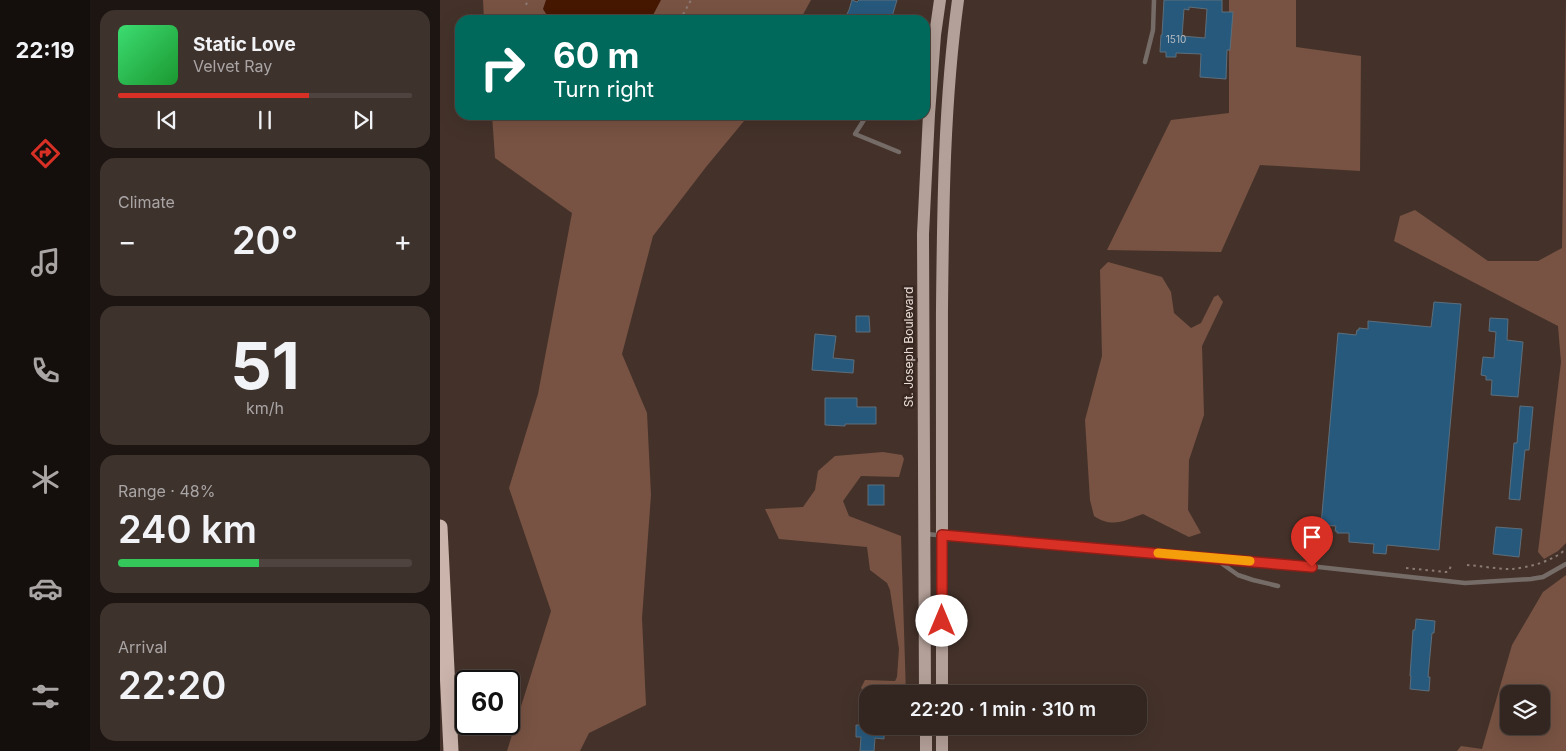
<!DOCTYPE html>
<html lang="en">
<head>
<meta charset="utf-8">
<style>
	:root { --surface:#332620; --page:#3e322d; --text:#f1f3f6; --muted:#a9a5a5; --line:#4e433e; --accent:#d93025 }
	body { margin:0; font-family:Inter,sans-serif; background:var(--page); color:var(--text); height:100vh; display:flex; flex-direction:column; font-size:19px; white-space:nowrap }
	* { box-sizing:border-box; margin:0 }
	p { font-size:16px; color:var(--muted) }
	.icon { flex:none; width:28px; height:28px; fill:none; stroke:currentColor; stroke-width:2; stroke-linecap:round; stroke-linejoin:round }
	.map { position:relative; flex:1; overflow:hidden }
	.details { display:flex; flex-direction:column; gap:10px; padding:10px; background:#1c1512; width:350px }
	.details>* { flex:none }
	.guide { position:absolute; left:15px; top:15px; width:475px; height:105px; border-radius:15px; box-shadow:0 5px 20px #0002,0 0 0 1px var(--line); background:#00695c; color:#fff; overflow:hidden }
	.tools { position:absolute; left:1060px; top:685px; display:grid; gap:10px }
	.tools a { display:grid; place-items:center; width:50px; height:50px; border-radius:10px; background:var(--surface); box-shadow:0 5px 20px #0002,0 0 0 1px var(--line); font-size:25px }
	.speed { position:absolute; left:15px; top:670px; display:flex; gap:10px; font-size:25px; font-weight:700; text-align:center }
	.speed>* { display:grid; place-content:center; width:65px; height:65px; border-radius:50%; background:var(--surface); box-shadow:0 5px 20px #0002,0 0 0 1px var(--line); line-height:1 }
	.speed .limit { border:2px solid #111; border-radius:8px; background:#fff; color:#111 }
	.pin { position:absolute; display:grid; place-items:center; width:42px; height:42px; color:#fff; margin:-51px -21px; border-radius:50% 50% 50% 0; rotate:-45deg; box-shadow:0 0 5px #0007 }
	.pin .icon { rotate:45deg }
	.me { position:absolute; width:55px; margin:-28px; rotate:0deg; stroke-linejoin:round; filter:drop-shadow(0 0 4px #0008) }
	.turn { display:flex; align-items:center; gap:18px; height:105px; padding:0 15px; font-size:22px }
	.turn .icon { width:65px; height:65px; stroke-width:2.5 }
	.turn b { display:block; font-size:35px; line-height:42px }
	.big { font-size:38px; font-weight:600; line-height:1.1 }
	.details .widget { flex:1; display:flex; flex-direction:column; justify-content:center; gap:8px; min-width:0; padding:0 18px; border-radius:15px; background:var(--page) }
	.details .dial { align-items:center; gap:0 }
	.dial b { font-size:65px; line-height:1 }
	.song { display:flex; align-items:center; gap:15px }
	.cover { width:60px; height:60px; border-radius:8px; background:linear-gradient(135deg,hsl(140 70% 55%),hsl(130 70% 35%)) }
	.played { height:5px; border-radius:2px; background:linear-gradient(90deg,var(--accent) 65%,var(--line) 65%) }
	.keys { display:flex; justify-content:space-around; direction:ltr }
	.heat { display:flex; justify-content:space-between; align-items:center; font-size:28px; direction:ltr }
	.charge { height:8px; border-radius:4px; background:linear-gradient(90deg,#34c759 48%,var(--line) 0) }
	.trip { position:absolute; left:419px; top:685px; width:288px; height:50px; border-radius:15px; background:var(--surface); box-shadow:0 5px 20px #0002,0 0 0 1px var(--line); font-weight:600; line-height:50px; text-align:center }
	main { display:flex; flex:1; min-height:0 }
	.dock { display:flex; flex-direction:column; width:90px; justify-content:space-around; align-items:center; background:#140f0d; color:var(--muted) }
	.dock .icon { width:35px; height:35px }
	.dock .active { color:var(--accent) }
	.dock b { font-size:22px; color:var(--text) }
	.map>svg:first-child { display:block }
	.green { fill:#785343; fill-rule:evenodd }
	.water { fill:#461700 }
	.building { fill:#27597d; stroke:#5d6e7b; fill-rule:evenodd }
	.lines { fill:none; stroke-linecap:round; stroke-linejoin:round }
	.path { stroke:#8b7b75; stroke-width:2; stroke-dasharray:2.5 4; stroke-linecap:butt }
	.lane { stroke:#756c68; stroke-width:4.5 }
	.primary { stroke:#b3a098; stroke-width:12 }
	.highway { stroke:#cbb4ab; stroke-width:15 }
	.route-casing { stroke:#8d1f18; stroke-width:12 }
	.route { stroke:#d93025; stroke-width:9 }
	.slow { stroke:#f59e0b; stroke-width:9 }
	.labels { text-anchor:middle; stroke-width:5; stroke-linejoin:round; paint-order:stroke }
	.number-label { font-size:10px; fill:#b9bdc2 }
	.street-label { font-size:12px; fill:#eaded9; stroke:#392821 }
</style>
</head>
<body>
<main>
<nav class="dock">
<b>22:19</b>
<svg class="icon active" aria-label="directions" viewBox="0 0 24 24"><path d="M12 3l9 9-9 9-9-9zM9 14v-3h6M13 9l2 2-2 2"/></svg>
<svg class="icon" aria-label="music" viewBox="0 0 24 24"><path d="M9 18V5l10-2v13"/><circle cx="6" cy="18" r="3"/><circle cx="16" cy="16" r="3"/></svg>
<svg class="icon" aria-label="phone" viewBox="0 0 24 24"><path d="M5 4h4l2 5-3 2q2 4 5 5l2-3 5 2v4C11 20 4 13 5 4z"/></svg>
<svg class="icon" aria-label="climate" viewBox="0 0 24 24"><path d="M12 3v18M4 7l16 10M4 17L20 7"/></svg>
<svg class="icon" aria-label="car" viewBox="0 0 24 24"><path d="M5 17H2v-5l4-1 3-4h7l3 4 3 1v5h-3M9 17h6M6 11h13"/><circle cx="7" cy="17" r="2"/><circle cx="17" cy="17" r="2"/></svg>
<svg class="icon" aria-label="filters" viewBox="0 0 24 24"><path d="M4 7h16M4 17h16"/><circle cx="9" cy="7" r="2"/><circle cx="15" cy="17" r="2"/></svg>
</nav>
<section class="details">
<div class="widget">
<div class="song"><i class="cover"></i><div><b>Static Love</b><p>Velvet Ray</p></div></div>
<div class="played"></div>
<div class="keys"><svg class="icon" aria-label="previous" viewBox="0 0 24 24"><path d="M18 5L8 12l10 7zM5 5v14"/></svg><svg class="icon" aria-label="pause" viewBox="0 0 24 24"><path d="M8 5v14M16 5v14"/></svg><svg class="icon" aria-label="next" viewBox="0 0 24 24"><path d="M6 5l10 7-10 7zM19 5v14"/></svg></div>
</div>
<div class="widget"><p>Climate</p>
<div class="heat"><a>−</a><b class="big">20°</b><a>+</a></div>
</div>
<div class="widget dial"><b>51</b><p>km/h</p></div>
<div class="widget"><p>Range · 48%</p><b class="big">240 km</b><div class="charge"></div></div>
<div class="widget"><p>Arrival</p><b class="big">22:20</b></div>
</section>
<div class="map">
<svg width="1126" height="751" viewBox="0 0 1126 751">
	<rect width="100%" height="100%" fill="#44322a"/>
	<g class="green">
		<path d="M43 0H371L360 20H44Z"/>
		<path d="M789 0H856V47L921 56 920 171 820 165 781 252 667 250 731 120 789 113Z"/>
		<path d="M1126 0V543L1118 551 1104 559 1098 552 1121 362 1118 326 954 241 960 216 975 210 1048 261H1098L1122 248Z"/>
		<path d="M52 115H309L266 167 213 236 182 354 207 413 211 495 202 618 206 705 149 733 140 751H67L111 611 69 488 98 394 132 213 55 158Z"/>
		<path d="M668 262 722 277 731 292 734 313 751 328 761 323 774 297 778 295 783 302 762 346 764 415 749 460 748 510 761 533 749 537 703 514C684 521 672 528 654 516L650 500 645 420 662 356 660 270Z"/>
		<path d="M443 452 462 455 464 459 459 477 421 476 403 501 409 516 461 536 466 694H428L427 697 421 688 425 680 455 681 457 677 459 649 450 590 447 583 430 570 427 547 339 539 325 509 363 507 375 490 378 471 395 456Z"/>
		<path d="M1126 575V751H1017L1021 746 1042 749 1072 645 1103 592ZM1069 694H1101V726H1069Z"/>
	</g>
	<path class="water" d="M106 0H221L213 15 208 20H110L103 9Z"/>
	<g class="building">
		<path d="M412 0 417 2 419 0H457L451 20H404L409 10Z"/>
		<path d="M724 0H782V12H793L790 50H787L786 79 760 77 761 54 736 53V57H726V52H720L721 35H722ZM749 7 767 9 765 38 742 36 744 9 749 10Z"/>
		<path d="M994 302 1021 304 999 550 947 545 946 554 933 553 934 544 909 542V533H897V531H895L896 526 881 525 898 333 916 335 917 330H919V328L928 329V321L991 327Z"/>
		<path d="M416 316H429L430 332H416Z"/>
		<path d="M1050 318 1068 319 1067 340 1083 342 1078 397 1051 395 1052 380H1046V376L1041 375 1043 357 1054 358 1056 332 1049 331Z"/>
		<path d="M375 334 396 336 393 358 414 360 413 373 372 370Z"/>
		<path d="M385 398H417V407H436V424H405V426L385 425Z"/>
		<path d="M1080 406 1093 407 1089 450H1085L1080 500 1069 499 1074 443H1077Z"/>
		<rect x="428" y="485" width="16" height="20"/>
		<path d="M1056 527 1082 529 1079 557 1053 554Z"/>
		<path d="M976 619 995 621 994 633H992L988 677H990L989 691 970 689 971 676H970L973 630H975Z"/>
		<path d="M416 725 444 726V739L435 738 434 751H420L421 737H416Z"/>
	</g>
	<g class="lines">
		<g class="path">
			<path d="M86 5 88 0"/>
			<path d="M240 20 251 0"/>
			<path d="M1027 565C1041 566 1056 569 1071 569 1088 568 1113 561 1126 549"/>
			<path d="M966 568 1006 572 1009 571 1012 563"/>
		</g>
		<g class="lane">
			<path d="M485 35H494"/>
			<path d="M705 62 713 30 714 0"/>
			<path d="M427 115 415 134 459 152"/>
			<path d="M460 115H476"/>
			<path d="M485 534 851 564 1025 583 1091 579 1103 577 1126 564"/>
			<path d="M774 558 798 575 813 580 838 586"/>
		</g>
		<g class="primary">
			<path d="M485 694 483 234 489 114 495 35 500 0"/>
			<path d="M502 694C502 565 501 437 502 309 503 206 504 102 518 0"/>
			<path d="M486 726V751"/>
			<path d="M502 726V751"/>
		</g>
		<path class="highway" d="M0 527 11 751"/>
	</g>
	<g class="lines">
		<g class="route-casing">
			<path id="route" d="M502 621V535L872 567"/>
		</g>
		<use href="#route" class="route"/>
		<path class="slow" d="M718 553 810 561"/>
	</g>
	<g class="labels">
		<g class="number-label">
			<text x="736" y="43">1510</text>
		</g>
		<g class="street-label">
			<text transform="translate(469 347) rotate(-90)" y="4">St. Joseph Boulevard</text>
		</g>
	</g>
</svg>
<div class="tools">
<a><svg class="icon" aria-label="layers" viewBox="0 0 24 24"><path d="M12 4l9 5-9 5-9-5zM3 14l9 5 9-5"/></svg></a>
</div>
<div class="speed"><div class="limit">60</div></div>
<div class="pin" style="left:872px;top:567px;background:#d93025"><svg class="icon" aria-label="arrive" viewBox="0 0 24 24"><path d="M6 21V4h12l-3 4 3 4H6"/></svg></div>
<svg class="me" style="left:502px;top:621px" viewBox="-20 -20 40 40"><circle r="19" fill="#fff"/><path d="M0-13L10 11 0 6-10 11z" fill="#d93025"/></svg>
<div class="trip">22:20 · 1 min · 310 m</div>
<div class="guide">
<div class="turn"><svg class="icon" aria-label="right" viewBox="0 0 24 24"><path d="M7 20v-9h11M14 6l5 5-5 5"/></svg><div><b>60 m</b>Turn right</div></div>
</div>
</div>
</main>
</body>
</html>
